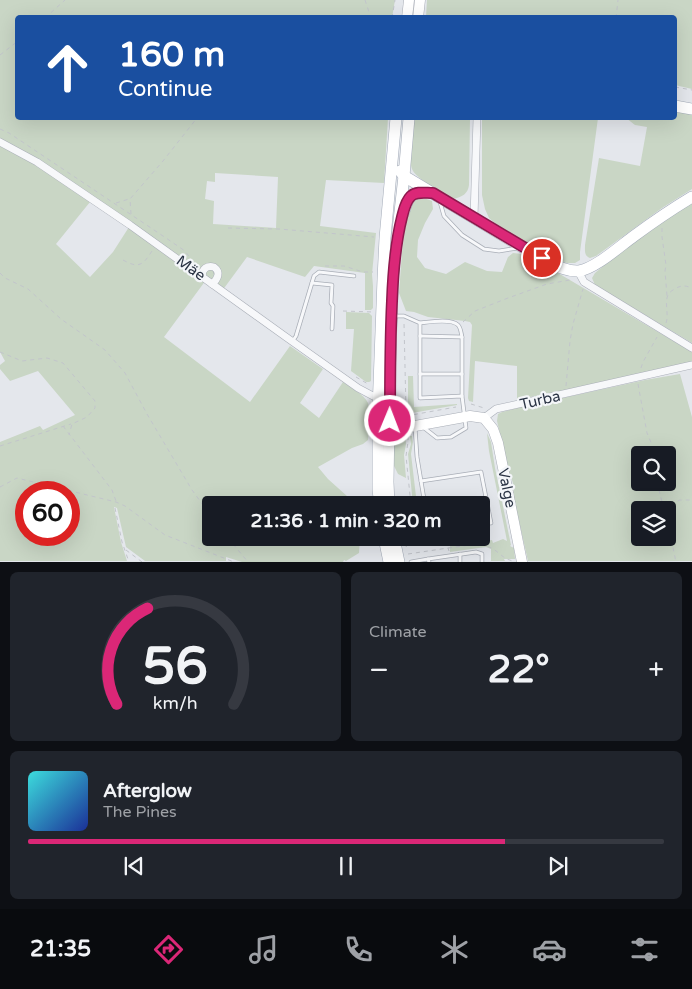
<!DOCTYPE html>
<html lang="en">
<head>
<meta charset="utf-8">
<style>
	:root { --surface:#171b24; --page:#20242c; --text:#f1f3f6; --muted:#9ea1a6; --line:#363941; --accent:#db2777 }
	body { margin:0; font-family:"Varela Round",sans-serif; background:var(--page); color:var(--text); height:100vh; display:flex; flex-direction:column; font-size:19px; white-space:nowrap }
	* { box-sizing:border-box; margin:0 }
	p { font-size:16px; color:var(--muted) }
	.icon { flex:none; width:28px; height:28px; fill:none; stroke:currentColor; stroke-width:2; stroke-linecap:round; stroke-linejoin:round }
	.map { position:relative; height:562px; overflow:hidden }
	.panel { display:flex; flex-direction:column; gap:10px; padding:10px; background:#0d0f14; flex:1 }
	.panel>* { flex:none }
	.guide { position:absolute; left:15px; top:15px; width:662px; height:105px; border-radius:5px; box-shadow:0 5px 20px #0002; background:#1a4fa0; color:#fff; overflow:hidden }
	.controls { position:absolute; left:631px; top:446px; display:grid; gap:10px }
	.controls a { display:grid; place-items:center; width:45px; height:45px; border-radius:5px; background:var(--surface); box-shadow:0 5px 20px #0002; font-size:25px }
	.speed { position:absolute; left:15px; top:481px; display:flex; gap:10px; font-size:25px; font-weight:700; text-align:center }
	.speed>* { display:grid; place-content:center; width:65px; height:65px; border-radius:50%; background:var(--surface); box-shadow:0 5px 20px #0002; line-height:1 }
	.speed .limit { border:8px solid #d22; background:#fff; color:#111 }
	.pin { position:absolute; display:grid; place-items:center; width:42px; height:42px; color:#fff; margin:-21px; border:2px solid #fff; border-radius:50%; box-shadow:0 1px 5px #0007 }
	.me { position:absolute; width:55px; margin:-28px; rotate:1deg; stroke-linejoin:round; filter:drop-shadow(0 0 4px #0008) }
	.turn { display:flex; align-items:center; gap:18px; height:105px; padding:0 20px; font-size:22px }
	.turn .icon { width:65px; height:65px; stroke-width:2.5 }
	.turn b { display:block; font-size:35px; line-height:42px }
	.big { font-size:38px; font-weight:800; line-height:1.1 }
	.panel .card { flex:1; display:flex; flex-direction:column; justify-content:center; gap:8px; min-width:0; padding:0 18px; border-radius:8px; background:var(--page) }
	.panel .dial { align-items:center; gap:0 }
	.dial svg { height:130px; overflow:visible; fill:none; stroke:var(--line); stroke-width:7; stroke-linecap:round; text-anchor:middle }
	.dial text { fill:var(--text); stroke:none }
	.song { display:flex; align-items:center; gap:15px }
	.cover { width:60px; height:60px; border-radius:8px; background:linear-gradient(135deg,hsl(180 70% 55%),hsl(230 70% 35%)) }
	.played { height:5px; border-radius:2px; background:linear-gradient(90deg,var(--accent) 75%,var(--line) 75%) }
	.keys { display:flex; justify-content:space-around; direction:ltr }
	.heat { display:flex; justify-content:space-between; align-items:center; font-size:28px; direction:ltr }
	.panel .tiles { flex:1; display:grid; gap:10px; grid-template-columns:1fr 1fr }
	.card:last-child { grid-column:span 2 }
	.trip { position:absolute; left:202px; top:496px; width:288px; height:50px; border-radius:5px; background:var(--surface); box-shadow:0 5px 20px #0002; font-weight:800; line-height:50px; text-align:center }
	.menu { display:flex; height:80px; justify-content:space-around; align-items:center; background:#090b0e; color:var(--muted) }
	.menu .icon { width:35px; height:35px }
	.menu .active { color:var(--accent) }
	.menu b { font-size:22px; color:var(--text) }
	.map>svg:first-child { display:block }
	.green { fill:#c9d6c5; fill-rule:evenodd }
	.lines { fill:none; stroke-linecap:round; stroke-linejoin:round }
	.lane-casing { stroke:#a9aeb7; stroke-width:4.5 }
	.street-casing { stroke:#a9aeb7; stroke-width:8 }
	.secondary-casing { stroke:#a9aeb7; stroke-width:11 }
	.primary-casing { stroke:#a3abb8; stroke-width:12 }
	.path { stroke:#c2c5cb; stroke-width:1; stroke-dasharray:4 4; stroke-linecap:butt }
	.lane { stroke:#f7f8fa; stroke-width:3 }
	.street { stroke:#f7f8fa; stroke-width:7 }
	.secondary { stroke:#fff; stroke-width:10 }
	.primary { stroke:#fff; stroke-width:11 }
	.route-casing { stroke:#8e194d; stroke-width:12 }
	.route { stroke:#db2777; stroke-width:9 }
	.labels { text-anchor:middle; stroke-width:4.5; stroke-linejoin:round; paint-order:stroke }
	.street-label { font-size:15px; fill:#2b3445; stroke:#f4f6f9 }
</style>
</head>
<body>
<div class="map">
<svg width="692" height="562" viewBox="0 0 692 562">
	<rect width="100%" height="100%" fill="#e4e7ec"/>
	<g class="green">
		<path d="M0 0H395L392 18H18V118H388L384 183 326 180 320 226 376 233 372 274 373 286V308L371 310H365V273L314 266 305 277 247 257 222 291 206 280 164 337 250 402 290 346 323 369 300 403 319 418 343 382C351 388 364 394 368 403 371 412 369 430 368 440L363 444 352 448 318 467 328 479 357 505H211V538H360L359 553 346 561 344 560 343 562H242L226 557V561H145L126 547 117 508 114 507 121 542 127 561H0V442L40 426 43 430 75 415 38 371 10 381 0 369V365L5 361 0 352ZM215 173 278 177 276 228 213 224 214 201 205 199 207 181 215 182ZM90 202 129 227 113 252 90 277 56 244ZM26 492H69V535H26Z"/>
		<path d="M427 0H692V89L675 85V18L426 17Z"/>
		<path d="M675 111 692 114V189L662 208 596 256 590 258C584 256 585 251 585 245L599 158 640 166 647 127 635 125 626 118H675Z"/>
		<path d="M414 118H470L469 185C468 194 462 197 453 199 443 193 416 179 412 169 408 158 413 130 414 118Z"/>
		<path d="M482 118H598L580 252V260L575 263H567L554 260 497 225 489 218 485 209 482 195Z"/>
		<path d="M418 198H424L432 201 433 209 425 223 418 240 417 257 425 268 446 274 465 262 487 271 502 272 508 257 513 253 522 254 541 263 692 352V363L557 393 517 399V366L475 361 473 402 469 401 468 398 472 325 470 322 465 321 428 317 414 312 406 311 399 293 402 252 406 220 411 206 415 200Z"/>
		<path d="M692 203V343L595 285 592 278 595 273 631 243Z"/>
		<path d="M346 312 369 313 372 316 371 381 369 382H366L351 371 354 329H346Z"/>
		<path d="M680 374 692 417V561H528L513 495C514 487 514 483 510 476L497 421 498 414 502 412 521 407 645 380ZM640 455H668V482H640ZM640 510H668V538H640Z"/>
		<path d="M408 376H413L414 407 457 404V405L412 413H409L408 411Z"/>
		<path d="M405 432 406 444 404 455 406 478 398 474 394 466V442L399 435Z"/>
		<path d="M487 433 491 442 495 468 511 545 510 546 514 548 515 559H504L505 561H491V549L486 547 450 552V546L492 540 493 543 503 539 507 541 489 451Z"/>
		<path d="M410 436H412L413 442 411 454 417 505H413L408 454 411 444Z"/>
	</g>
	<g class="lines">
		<g class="lane-casing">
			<g id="lane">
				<path d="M440 202 444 216 462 235 484 249 499 251 518 248"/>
				<path d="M312 283 332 285 331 303 333 306 332 329"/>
				<path d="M394 316H404L420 323V398L462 396 466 428 451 437 437 438 423 427"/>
				<path d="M420 323C429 322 451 318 458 325 461 328 461 333 462 337"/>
				<path d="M420 336 462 337V396"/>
				<path d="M292 342 296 336 314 276 319 272 354 276"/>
				<path d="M420 374H462"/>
				<path d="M415 427 417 457 425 505"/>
				<path d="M421 481 481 472 491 523 481 524"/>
				<path d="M460 554V562"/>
				<path d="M428 559 476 552 482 554V562"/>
				<path d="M411 562 428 559 429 562"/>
			</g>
		</g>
		<g class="street-casing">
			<g id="street">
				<path d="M0 142 37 162 130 225 286 337 358 388 373 396 381 397"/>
				<path d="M474 218 477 118"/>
				<path d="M578 271 584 282 692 348"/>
				<path d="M202 276C202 269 207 265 214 267 221 272 218 279 212 284"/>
				<path d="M484 418 496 409 692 365"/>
			</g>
		</g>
		<g class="secondary-casing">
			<g id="secondary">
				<path d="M407 18 409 0"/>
				<path d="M418 18 420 0"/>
				<path d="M382 432 470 416 484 418 493 429 498 443 522 562"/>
			</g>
		</g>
		<g class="primary-casing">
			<g id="primary">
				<path d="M675 106 692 109"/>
				<path d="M400 171 404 176 542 259C553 264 566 272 579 271 596 268 620 246 634 236 653 222 672 209 692 197"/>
				<path d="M404 212C409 193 413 192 431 193"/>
				<path d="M380 505 378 490V410L383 279 385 238 396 118"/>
				<path d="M389 505 388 482 390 363 393 274 404 176 409 118"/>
				<path d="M384 538 389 562"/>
				<path d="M394 538 399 562"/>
			</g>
		</g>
		<g class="path">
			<path d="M365 0 371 18"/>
			<path d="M45 18 65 0"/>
			<path d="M392 18 395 0"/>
			<path d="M616 18 618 0"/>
			<path d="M0 55 18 41"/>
			<path d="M675 87 692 90"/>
			<path d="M0 129 9 133 166 238 185 251 191 259"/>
			<path d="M116 203 129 199"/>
			<path d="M131 214 130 199 163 161 197 118"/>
			<path d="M228 228 279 229 374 237"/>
			<path d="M662 228V237L666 265 665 271 667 296"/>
			<path d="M123 260C139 269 143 265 152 251"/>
			<path d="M325 266H344L363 272H373"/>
			<path d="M0 273 5 278 28 289 61 319 105 350 125 373 147 414 192 490 211 516"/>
			<path d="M343 311 373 312"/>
			<path d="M463 322 475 311 508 298 547 284 570 280"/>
			<path d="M666 323C670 312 661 297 673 290 681 285 684 285 692 288"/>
			<path d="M0 352 22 361 47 358 63 363 95 401V408L87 417 72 424 69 435"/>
			<path d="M641 368 643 362 657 337"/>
			<path d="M356 377 368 384"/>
			<path d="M638 384 647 433 655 452 654 455"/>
			<path d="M566 386 570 341 573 324 583 289"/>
			<path d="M471 404 484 408"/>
			<path d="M400 410H406L404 323"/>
			<path d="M406 416 456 407"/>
			<path d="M63 426 112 490 116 501"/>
			<path d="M408 436V442L406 456 411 505"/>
			<path d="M0 446 71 424"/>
			<path d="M657 482 664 510"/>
			<path d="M0 487 17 478 116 502 125 506 165 535 234 562"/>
			<path d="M663 507 680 500H692"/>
			<path d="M115 508 122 542 129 562"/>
			<path d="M668 524 676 562"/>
			<path d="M228 538 248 562"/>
			<path d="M406 547 410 538"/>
			<path d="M448 548C460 547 476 542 489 547 498 550 502 559 513 561"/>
			<path d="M126 550 142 562"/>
			<path d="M408 554 448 548 449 551"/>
		</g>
		<use href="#lane" class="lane"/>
		<use href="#street" class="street"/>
		<use href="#secondary" class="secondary"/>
		<use href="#primary" class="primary"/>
	</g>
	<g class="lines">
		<g class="route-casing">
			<path id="route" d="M390 421C390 381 390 341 392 301 393 273 395 245 402 217 404 210 405 202 411 196 417 191 425 193 433 193L542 258"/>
		</g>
		<use href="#route" class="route"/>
	</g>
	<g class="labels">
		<g class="street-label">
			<text transform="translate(191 268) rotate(36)" y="5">Mäe</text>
			<text transform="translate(540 400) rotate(-13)" y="5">Turba</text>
			<text transform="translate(507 488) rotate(78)" y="5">Valge</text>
		</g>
	</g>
</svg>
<div class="controls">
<a><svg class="icon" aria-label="search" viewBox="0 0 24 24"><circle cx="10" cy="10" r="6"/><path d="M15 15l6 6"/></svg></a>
<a><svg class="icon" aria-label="layers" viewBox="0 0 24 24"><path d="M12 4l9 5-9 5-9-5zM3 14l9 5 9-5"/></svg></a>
</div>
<div class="speed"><div class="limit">60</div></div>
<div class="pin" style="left:542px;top:258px;background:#d93025"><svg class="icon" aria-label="arrive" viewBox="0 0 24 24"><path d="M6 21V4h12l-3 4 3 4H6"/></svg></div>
<svg class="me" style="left:390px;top:421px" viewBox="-20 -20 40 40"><circle r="17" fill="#db2777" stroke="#fff" stroke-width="3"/><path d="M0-11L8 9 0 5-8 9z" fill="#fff"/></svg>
<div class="trip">21:36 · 1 min · 320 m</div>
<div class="guide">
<div class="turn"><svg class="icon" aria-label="ahead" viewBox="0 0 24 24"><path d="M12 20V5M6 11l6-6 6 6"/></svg><div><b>160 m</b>Continue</div></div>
</div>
</div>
<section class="panel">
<div class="tiles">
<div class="card dial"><svg viewBox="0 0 100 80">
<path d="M14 69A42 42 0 1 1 86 69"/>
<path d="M14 69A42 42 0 0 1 33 10" stroke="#db2777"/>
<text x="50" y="56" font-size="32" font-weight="700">56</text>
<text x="50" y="72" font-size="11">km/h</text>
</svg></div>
<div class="card"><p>Climate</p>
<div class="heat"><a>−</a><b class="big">22°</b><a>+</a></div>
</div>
<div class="card">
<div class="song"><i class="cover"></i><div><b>Afterglow</b><p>The Pines</p></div></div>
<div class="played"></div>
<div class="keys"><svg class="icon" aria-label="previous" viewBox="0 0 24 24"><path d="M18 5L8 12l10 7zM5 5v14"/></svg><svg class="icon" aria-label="pause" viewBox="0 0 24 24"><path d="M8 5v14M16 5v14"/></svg><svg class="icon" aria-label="next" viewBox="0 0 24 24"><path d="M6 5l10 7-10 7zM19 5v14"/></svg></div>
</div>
</div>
</section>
<nav class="menu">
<b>21:35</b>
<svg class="icon active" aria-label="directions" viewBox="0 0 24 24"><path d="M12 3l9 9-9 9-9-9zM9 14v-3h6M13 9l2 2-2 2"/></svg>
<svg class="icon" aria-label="music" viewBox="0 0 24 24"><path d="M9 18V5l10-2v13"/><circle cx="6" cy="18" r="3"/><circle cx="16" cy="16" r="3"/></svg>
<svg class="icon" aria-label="phone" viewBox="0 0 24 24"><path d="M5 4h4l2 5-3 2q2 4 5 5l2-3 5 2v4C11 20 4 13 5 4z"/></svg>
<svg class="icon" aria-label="climate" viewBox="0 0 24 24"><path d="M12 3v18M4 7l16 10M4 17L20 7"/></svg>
<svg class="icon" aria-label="car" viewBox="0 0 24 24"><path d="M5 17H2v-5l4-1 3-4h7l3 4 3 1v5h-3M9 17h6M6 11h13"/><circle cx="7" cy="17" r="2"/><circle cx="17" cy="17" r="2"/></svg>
<svg class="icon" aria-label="filters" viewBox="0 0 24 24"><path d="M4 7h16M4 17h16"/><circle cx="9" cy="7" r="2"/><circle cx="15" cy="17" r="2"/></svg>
</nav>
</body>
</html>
